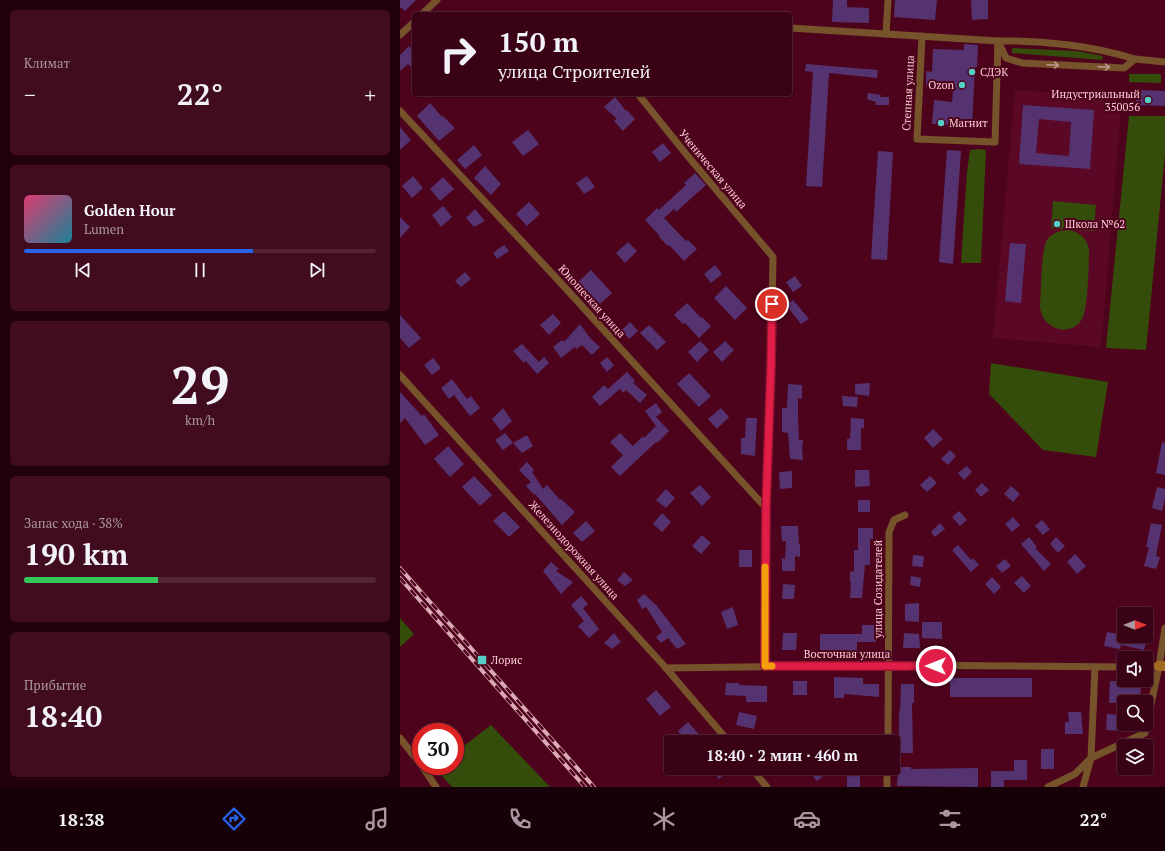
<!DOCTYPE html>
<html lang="ru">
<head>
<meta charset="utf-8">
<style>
	:root { --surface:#3a0216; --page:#410c1f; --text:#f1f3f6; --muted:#ab97a1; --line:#542435; --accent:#2563eb }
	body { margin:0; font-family:"PT Serif",serif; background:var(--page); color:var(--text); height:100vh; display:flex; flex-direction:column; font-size:15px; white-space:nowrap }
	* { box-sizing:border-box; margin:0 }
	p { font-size:13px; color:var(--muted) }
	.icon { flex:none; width:22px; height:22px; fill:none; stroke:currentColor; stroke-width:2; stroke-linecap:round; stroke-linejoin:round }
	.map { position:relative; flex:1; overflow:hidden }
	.sheet { display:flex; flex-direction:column; gap:10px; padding:10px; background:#20010c; width:400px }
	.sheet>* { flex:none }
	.hud { position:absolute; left:12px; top:12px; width:380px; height:84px; border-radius:4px; box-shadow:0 1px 3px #0004,0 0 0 1px var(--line); background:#3a0216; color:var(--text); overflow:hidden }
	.needle { width:26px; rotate:90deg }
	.controls { position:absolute; left:717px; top:607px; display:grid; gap:8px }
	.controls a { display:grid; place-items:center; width:36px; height:36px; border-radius:4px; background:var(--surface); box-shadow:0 1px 3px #0004,0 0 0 1px var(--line); font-size:20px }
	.speed { position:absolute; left:12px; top:723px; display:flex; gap:8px; font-size:20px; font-weight:700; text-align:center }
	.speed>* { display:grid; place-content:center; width:52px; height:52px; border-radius:50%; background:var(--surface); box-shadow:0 1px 3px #0004,0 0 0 1px var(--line); line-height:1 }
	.speed .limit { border:6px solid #d22; background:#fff; color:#111 }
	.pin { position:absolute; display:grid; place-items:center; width:34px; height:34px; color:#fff; margin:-17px; border:2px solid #fff; border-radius:50%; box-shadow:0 1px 4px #0007 }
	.me { position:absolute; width:44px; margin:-22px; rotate:270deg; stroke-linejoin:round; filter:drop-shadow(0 0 3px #0008) }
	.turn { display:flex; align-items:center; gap:14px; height:84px; padding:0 20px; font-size:18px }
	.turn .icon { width:52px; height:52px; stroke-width:2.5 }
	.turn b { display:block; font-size:28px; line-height:34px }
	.big { font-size:30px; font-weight:800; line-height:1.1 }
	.sheet .card { flex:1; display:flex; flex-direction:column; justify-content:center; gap:6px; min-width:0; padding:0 14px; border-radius:6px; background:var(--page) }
	.sheet .dial { align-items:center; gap:0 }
	.dial b { font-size:52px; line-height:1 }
	.song { display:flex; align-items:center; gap:12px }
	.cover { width:48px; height:48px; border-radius:6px; background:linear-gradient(135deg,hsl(340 70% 55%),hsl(190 70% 35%)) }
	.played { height:4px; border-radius:2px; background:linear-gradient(90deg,var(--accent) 65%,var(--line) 65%) }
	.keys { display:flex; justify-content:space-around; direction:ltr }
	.heat { display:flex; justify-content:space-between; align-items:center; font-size:22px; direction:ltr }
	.charge { height:6px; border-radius:3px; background:linear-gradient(90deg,#34c759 38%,var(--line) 0) }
	.trip { position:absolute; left:264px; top:735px; width:236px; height:40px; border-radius:4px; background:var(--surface); box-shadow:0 1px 3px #0004,0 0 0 1px var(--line); font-weight:800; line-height:40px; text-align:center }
	.tab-bar { display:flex; height:64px; justify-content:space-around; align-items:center; background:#170109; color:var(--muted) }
	.tab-bar .icon { width:28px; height:28px }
	.tab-bar .selected { color:var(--accent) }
	.tab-bar b { font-size:18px; color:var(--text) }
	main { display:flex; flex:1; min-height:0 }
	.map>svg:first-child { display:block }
	.built { fill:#5b0726 }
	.green { fill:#354d0a }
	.building { fill:#553370; fill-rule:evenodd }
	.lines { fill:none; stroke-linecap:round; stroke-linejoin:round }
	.street { stroke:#76532a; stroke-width:7 }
	.secondary { stroke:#a26920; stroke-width:10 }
	.rail-casing { stroke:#dda9b4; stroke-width:4 }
	.rail { stroke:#4e031d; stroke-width:2.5; stroke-dasharray:8; stroke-linecap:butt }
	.oneway { stroke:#bf9687 }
	.route-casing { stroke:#92132f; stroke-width:10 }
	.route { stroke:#e11d48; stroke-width:7 }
	.slow { stroke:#f59e0b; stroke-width:7 }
	.poi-dot { fill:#55cec4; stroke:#4e031d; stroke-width:1.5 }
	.labels { text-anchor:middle; stroke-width:4; stroke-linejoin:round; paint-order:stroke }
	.poi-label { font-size:11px; fill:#fbccd3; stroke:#4e031d; text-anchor:start }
	.street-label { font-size:11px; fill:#fbccd3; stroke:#4e031d }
</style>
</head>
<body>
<main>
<section class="sheet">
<div class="card"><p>Климат</p>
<div class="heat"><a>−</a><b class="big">22°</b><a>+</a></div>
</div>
<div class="card">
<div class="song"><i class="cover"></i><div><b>Golden Hour</b><p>Lumen</p></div></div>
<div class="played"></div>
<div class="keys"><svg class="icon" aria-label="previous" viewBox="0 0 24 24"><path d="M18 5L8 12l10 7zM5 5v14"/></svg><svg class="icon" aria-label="pause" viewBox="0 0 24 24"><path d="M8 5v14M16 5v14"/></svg><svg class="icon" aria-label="next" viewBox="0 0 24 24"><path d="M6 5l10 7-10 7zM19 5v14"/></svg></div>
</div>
<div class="card dial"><b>29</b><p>km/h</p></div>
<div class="card"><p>Запас хода · 38%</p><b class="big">190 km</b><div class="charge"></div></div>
<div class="card"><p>Прибытие</p><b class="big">18:40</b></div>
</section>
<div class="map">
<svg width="765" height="787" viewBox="0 0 765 787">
	<rect width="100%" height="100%" fill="#4e031d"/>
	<path class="built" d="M615 90 715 97 714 110 721 111 701 347 593 338Z"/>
	<g class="green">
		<path d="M612 48 677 51 703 56 702 60 612 53Z"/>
		<path d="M729 74H761V83L729 82Z"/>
		<path d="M729 116H765V154L746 350 706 348Z"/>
		<path d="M580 149 586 150 581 263H561L567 172 570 150Z"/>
		<path d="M653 201 696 205 694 231 651 228Z"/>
		<path d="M669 230C680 232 687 239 689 249 689 262 688 307 683 317 673 339 641 330 640 306 641 293 641 250 647 240 652 233 660 230 669 230Z"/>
		<path d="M591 363 708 382 696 457 643 450 589 394Z"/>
		<path d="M0 618 14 634 0 647Z"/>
		<path d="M91 725 150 787H52L36 769 39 766H55V753Z"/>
	</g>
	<g class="building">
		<path d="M0 0H16L5 11 0 7Z"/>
		<path d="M433 0H447V7L469 8V23L432 22Z"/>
		<path d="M495 0H537L535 20 494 17Z"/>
		<path d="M571 0H588V19L572 20Z"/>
		<path d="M564 44 578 45 577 67H575L572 126 532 124 534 100 552 102 554 81H540V87L526 86V71L532 72 533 49 564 50Z"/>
		<path d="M9 46 14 52V70L8 64 0 71V55Z"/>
		<path d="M406 64 478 70 477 78 429 73 422 187 406 186 413 72 405 71Z"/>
		<path d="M736 90 765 91V106L736 105Z"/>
		<path d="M468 93 481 95 480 97H489V105H475L476 102 467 99Z"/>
		<path d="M215 97 226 111 227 110 235 119 223 131 214 121 217 119 204 107Z"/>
		<path d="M30 103 42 117 43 116 55 128 39 141 17 116Z"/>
		<path d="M623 105 694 110 690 169 619 164ZM639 119 671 122 669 156 636 153Z"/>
		<path d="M0 127 11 140 0 150Z"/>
		<path d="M128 130 139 144 123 156 112 142Z"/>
		<path d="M263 143 271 153 260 162 252 152Z"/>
		<path d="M74 145 82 155 65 169 57 160Z"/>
		<path d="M547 150 561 151 553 264 539 262Z"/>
		<path d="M478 151 493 152 487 260 471 259Z"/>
		<path d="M85 166 101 184 91 195 74 178Z"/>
		<path d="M295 173 306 185 276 212 274 209 264 218 286 241 288 240 297 249 284 261 269 245 268 246 259 237 260 236 245 220 257 208 259 210 286 185 284 183Z"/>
		<path d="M13 176 23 188 12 198 2 186Z"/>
		<path d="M187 176 195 187 184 194 176 183Z"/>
		<path d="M43 177 54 189 40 201 30 189Z"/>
		<path d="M129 202 140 214 127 226 116 214Z"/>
		<path d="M43 206 52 217 41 227 32 215Z"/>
		<path d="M75 209 85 221 74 227 66 218Z"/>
		<path d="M0 217 10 227 0 238Z"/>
		<path d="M228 242 237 251 225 263 216 253Z"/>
		<path d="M610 243 626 244 621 303 605 301Z"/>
		<path d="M104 245 109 251 97 259 93 253Z"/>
		<path d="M315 265 322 274 311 283 304 274Z"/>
		<path d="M191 270 212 293 200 304 178 282Z"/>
		<path d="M65 272 71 279 61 287 55 281Z"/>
		<path d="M395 276 402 286 393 292 386 282Z"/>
		<path d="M326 286 347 308 335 320 314 298Z"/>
		<path d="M393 300 409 319 401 324 386 305Z"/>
		<path d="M287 303 301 318 302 317 311 326 299 338 285 323 283 324 274 315Z"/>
		<path d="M153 314 161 323 149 335 140 325Z"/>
		<path d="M0 315 21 338 9 348 0 338Z"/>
		<path d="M230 322 238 331 229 339 222 330Z"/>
		<path d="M180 324 190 338 200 347 192 355 182 345 176 349 175 347 161 358 153 347 162 340 164 342Z"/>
		<path d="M249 325 266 342 257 350 240 333Z"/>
		<path d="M300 341 309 350 297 362 288 352Z"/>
		<path d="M325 341 334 350 322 362 313 352Z"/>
		<path d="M122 344 139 362 144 357 149 363 137 374 126 361 124 363 113 351Z"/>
		<path d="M207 357 214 365 207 372 200 363Z"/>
		<path d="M33 358 41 368 32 375 24 365Z"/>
		<path d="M227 372 235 381 233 383 247 395 240 403 226 390 223 393 220 389 200 406 192 397 204 385 208 389Z"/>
		<path d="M289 373 311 396 299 407 277 384Z"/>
		<path d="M52 379 67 399 71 396 80 408 70 416 54 395 49 399 41 388Z"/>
		<path d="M470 383 469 396 455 394V384Z"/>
		<path d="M388 384 402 385V399L398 398V420L399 440H403L402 448 403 460 390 459 388 433 382 432V408H387Z"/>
		<path d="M0 392 22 416 24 414 39 435 25 445 5 418 0 423Z"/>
		<path d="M442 396 458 397 457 407 443 406Z"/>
		<path d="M256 403 262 412 256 417 269 431 257 443 256 442 220 476 211 467 223 455 210 442 220 433 233 446 243 436 244 438 256 426 245 411Z"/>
		<path d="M103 408 112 421 101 431 92 419Z"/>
		<path d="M321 408 329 417 317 429 308 419Z"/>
		<path d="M346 418H357L355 456 341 454V438H345Z"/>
		<path d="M451 418 464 419V428H461V450H447V439H450Z"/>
		<path d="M533 429 543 439 533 448 524 438Z"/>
		<path d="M105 433 113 443 103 450 95 440Z"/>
		<path d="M127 435 133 446 122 453 113 443Z"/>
		<path d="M762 442 765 443V475L756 473Z"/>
		<path d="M48 446 64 464 50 477 34 459Z"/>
		<path d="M550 450 556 456 548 465 541 459Z"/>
		<path d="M127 462 134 470 132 472 143 489 147 485 160 500 161 499 175 512 162 525 135 494 134 495 126 486 131 482 119 470Z"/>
		<path d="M567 466 572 472 564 480 558 473Z"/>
		<path d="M455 470H469L470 486 455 487Z"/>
		<path d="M392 471V488L380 489 379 472Z"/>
		<path d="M74 476 92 495 80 506 62 487Z"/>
		<path d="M530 476 537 483 527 492 520 485Z"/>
		<path d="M582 483 589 490 581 497 575 490Z"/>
		<path d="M300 485 311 497 302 506 290 493Z"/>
		<path d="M611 486 620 494 613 502 604 494Z"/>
		<path d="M757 487 765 489V498L762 511 752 508Z"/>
		<path d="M266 489 275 498 266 508 256 500Z"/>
		<rect x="458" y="500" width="12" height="12"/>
		<path d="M104 511 120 527 109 537 93 521Z"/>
		<path d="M559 511 567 520 560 526 552 517Z"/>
		<path d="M262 513 271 522 262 532 253 524Z"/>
		<path d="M613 517 620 525 612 532 605 524Z"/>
		<path d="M642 520 650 529 643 535 635 526Z"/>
		<path d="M186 521 195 531 182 542 173 533Z"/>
		<path d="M540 523 545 529 535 537 531 532Z"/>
		<path d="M751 523 762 525 756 556 760 557 756 569 744 566 749 547H746Z"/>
		<path d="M381 526H398L399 544H400V557L395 556V571H382V558L385 559 386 541H382Z"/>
		<path d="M458 528H473V539H470V565H465L462 598H450L451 582H450V572L454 571V550H458Z"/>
		<path d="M302 535 311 543 301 554 292 546Z"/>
		<path d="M629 537 637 547 635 548 651 564 644 571 621 544Z"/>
		<path d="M656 537 665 546 658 553 650 544Z"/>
		<path d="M558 545 571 560 573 558 579 565 571 572 552 550Z"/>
		<rect x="339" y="550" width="13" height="17"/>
		<path d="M675 554 686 566 677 574 667 562Z"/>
		<path d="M513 555 524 556 523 567 512 566Z"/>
		<path d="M605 559 611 566 602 573 596 566Z"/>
		<path d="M151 562 159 569 156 571 173 582 161 594 143 571Z"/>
		<path d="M224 572 233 580 225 586 217 580Z"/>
		<path d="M511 576 521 578 520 587 510 585Z"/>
		<path d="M622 576 631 586 624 593 614 583Z"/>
		<path d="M592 577 601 587 594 594 585 584Z"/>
		<path d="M383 584 395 585 394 599H382Z"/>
		<path d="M244 594 257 606 286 644 277 649 268 638 261 643 256 637 262 632 246 607 242 609 237 600Z"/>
		<path d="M181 596 188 604 183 608 199 629 189 638 178 626 184 621 171 605Z"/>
		<path d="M519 603V622L505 621V604Z"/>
		<path d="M333 607 338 625 327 629 321 612Z"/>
		<path d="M522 622H542V639L522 638Z"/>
		<path d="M462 625H476V642H457V651H420V634H462Z"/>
		<path d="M707 632 747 639 744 650 721 645 720 649 704 646Z"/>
		<path d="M214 633 221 642 212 649 204 643Z"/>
		<path d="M383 633H397L396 650H382Z"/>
		<path d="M504 633 519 634 520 648H503Z"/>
		<path d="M434 677 463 678V684H479V697L444 694V698H434Z"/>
		<rect x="550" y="678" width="82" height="19"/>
		<rect x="393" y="681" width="14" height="14"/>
		<path d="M710 681 741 682 740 702 709 703Z"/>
		<path d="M326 683H339V685L367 686V702H346V696L325 695Z"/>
		<path d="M501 684H514V703H512L513 753H499V711H500Z"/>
		<path d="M256 690 271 707 260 716 246 699Z"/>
		<path d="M339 712 357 716 354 729 336 725Z"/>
		<path d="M668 712H681L683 734H665V722H669Z"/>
		<path d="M707 714 724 715 722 731 706 730Z"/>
		<path d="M288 722 303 739 299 742H287L278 731Z"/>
		<rect x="641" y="749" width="13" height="20"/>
		<path d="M614 760H627V780H604V787H591V771H614Z"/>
		<path d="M498 767H511V769L578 768V787L497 786Z"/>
		<path d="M310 768H332L319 779Z"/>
		<path d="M406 768H433L417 781Z"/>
		<path d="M447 771 460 772V787H447Z"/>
	</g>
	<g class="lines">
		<g class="street">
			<path d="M22 14 37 0"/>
			<path d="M390 28 598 41 606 58 622 63 724 68 735 59 765 62"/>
			<path d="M486 34 488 0"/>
			<path d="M0 35 14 22"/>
			<path d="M522 36 517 139 595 142 598 41C642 40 693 46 735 59"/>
			<path d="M238 94 286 154 373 257 371 366 365 507V666"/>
			<path d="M0 111 159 281 365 507"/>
			<path d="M0 375 266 668 329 742"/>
			<path d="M746 666H759"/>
			<path d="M266 668 489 665 724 667"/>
			<path d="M0 738 21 765"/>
			<path d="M488 742 489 532 494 520 505 515"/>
			<path d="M22 766 36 787"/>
			<path d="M351 768 367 787"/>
			<path d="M487 787V768"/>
			<path d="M648 787 675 774 691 758 695 667"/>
			<path d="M683 787 691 758 745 733 759 666 765 628"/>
		</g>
		<path class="secondary" d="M759 666H765"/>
		<g class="rail-casing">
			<g id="rail">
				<path d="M0 568 194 787"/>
				<path d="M0 578 185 787"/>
			</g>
		</g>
		<use href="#rail" class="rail"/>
	</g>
	<defs><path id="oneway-shaft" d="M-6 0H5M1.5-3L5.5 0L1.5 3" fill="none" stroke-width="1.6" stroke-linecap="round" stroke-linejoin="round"/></defs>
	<g class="oneway">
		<use href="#oneway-shaft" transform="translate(653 65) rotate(3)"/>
		<use href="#oneway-shaft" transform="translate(704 67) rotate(2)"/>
	</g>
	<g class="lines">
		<g class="route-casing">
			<path id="route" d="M372 304 371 366 366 507 365 666H536"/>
		</g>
		<use href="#route" class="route"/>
		<path class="slow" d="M365 567V666H372"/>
	</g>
	<g class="poi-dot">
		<circle cx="572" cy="72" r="4"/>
		<circle cx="562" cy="85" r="4"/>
		<circle cx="748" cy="100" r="4"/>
		<circle cx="541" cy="123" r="4"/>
		<circle cx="657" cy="224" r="4"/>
		<rect x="77" y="655" width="10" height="10" rx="2"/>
	</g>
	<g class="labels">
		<g class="poi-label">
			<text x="580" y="76">СДЭК</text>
			<text x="554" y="89" text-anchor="end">Ozon</text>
			<text x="740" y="98" text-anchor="end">Индустриальный<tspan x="740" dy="13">350056</tspan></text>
			<text x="549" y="127">Магнит</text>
			<text x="665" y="228">Школа №62</text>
			<text x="91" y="664">Лорис</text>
		</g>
		<g class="street-label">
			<text transform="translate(508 93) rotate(-87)" y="4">Степная улица</text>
			<text transform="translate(313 169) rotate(50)" y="4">Ученическая улица</text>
			<text transform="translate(192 301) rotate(48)" y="4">Юношеская улица</text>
			<text transform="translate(174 550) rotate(48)" y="4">Железнодорожная улица</text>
			<text transform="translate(478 589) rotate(-90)" y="4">улица Созидателей</text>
			<text x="447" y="658">Восточная улица</text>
		</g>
	</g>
</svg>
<div class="controls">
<a><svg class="needle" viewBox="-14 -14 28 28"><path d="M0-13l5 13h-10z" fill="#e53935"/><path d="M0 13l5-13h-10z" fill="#ab97a1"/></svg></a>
<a><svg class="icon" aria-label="sound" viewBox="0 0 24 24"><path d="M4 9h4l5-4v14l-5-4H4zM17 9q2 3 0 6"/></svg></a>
<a><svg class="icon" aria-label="search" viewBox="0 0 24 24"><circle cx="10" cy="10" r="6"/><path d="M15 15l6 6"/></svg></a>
<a><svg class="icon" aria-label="layers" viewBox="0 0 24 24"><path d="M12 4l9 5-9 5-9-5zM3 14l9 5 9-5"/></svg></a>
</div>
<div class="speed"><div class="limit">30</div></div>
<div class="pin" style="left:372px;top:304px;background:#d93025"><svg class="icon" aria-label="arrive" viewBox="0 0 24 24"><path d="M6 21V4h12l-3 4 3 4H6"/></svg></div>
<svg class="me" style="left:536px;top:666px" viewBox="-20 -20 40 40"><circle r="17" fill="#e11d48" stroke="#fff" stroke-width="3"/><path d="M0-11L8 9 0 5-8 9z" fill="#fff"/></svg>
<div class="trip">18:40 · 2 мин · 460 m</div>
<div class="hud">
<div class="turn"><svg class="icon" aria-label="right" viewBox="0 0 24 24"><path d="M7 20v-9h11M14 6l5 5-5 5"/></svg><div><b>150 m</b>улица Строителей</div></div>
</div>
</div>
</main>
<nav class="tab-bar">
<b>18:38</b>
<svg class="icon selected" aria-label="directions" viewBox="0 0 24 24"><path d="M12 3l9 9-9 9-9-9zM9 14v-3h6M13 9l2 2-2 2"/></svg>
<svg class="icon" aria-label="music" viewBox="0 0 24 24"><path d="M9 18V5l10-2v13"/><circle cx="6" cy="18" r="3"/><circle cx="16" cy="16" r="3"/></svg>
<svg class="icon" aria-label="phone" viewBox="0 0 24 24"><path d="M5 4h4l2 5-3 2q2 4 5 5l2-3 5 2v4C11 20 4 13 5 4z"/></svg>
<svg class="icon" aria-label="climate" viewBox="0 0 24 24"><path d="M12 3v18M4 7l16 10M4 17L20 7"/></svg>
<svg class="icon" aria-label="car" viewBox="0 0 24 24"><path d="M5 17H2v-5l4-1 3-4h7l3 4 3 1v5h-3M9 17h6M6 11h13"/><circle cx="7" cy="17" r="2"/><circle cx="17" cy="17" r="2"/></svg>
<svg class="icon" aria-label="filters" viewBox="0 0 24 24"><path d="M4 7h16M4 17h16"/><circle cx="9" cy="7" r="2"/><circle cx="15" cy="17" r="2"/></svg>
<b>22°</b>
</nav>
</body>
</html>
